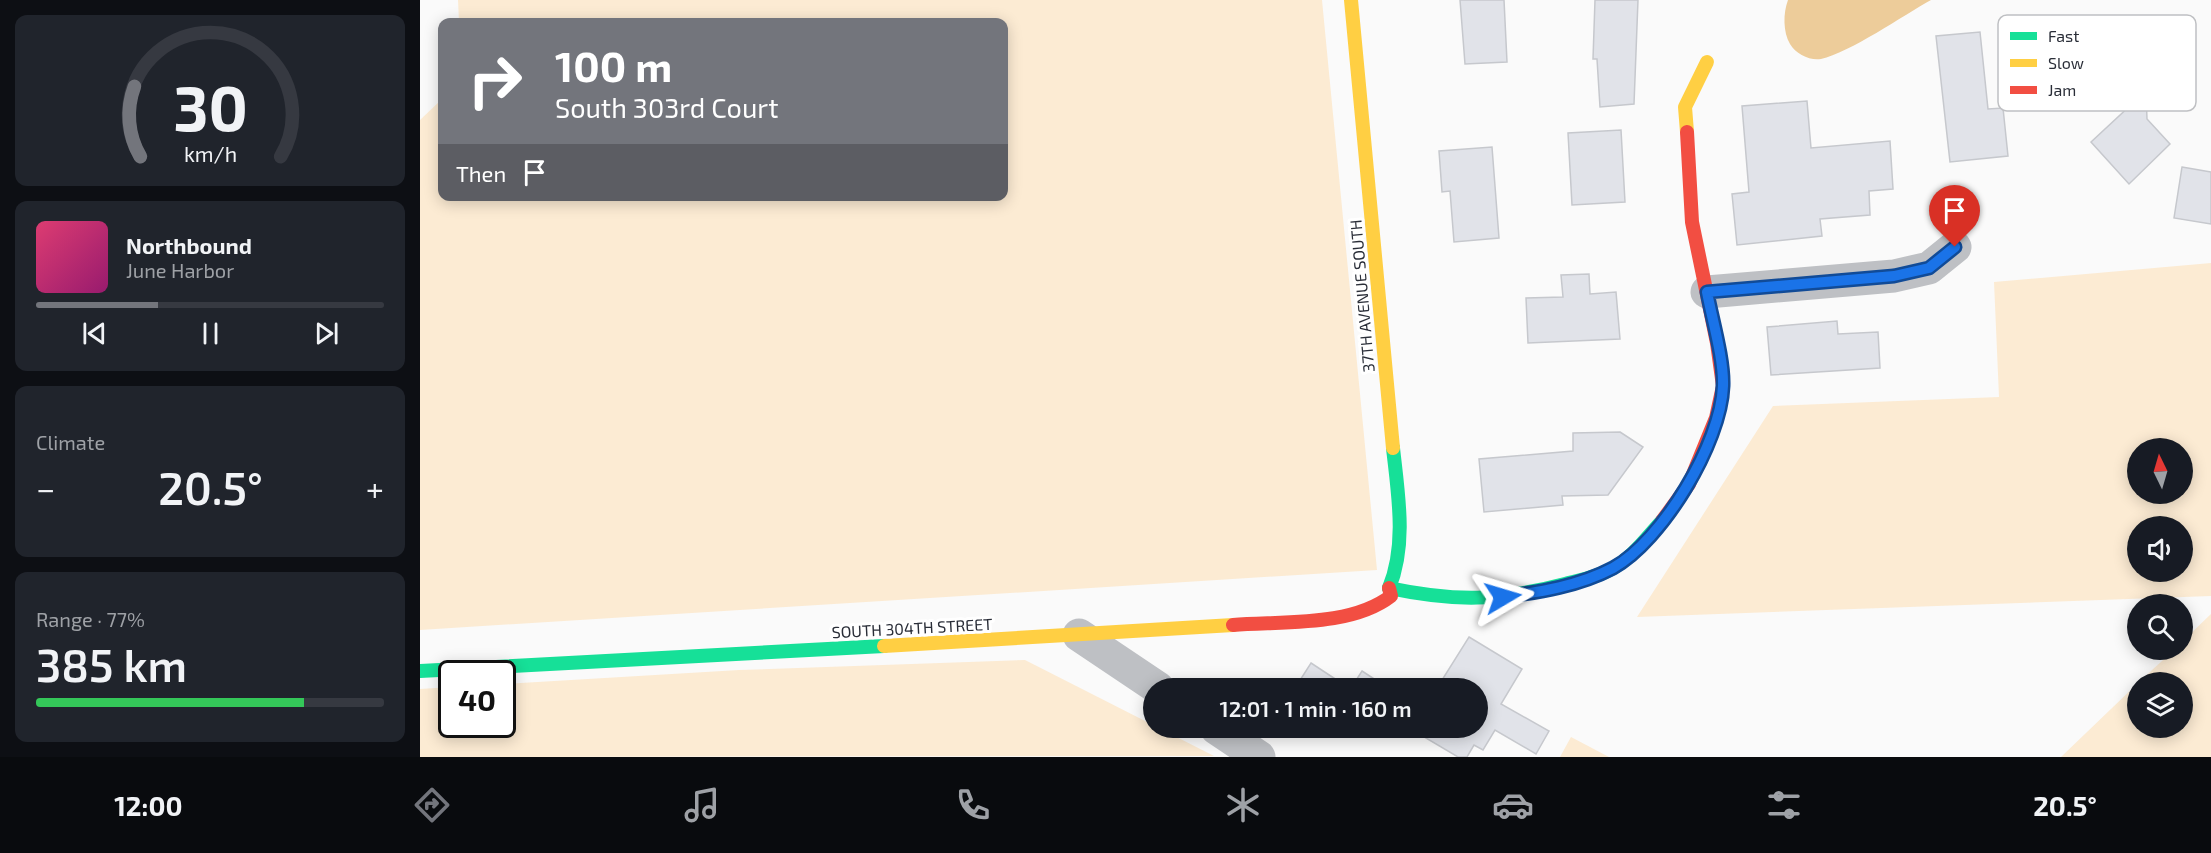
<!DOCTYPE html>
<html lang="en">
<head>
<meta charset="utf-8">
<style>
	:root { --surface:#171b24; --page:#20242c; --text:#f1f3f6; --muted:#9ea1a6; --line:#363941; --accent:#73757c }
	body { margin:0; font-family:"Exo 2",sans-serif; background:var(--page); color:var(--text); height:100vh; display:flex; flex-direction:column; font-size:22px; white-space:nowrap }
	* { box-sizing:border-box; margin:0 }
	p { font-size:20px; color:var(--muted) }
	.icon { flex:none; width:33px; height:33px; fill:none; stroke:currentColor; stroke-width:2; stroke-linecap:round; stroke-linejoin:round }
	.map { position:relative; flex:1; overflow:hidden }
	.details { display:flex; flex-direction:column; gap:15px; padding:15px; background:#0d0f14; width:420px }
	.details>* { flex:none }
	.banner { position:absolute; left:18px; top:18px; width:570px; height:183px; border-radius:12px; box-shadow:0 3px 15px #0003; background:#73757c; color:#fff; overflow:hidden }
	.needle { width:39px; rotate:355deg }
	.controls { position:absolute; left:1707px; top:438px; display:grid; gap:12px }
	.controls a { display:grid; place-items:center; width:66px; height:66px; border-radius:50%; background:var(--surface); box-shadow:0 3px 15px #0003; font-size:30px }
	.speed { position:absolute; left:18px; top:660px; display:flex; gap:12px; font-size:30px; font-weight:700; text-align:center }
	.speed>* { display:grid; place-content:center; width:78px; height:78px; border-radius:50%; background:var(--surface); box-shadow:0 3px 15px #0003; line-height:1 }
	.speed .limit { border:3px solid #111; border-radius:9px; background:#fff; color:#111 }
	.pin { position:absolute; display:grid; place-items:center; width:51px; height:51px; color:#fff; margin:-62px -26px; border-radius:50% 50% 50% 0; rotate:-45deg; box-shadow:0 0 6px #0007 }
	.pin .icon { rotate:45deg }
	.me { position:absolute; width:66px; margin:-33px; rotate:83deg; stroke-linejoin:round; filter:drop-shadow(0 0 4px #0008) }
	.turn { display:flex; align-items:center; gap:21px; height:126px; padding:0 18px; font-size:27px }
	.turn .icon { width:78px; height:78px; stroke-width:2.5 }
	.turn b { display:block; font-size:42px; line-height:51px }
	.then { display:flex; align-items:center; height:57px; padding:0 18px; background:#0003; gap:12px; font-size:22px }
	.big { font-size:45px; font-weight:600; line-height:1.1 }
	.details .tile { flex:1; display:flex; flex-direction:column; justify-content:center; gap:9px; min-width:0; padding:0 21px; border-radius:12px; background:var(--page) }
	.details .dial { align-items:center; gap:0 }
	.dial svg { height:156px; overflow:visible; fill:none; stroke:var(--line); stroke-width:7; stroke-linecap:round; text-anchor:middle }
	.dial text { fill:var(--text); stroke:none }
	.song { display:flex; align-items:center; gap:18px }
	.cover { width:72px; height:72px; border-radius:9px; background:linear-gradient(135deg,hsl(340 70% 55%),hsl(320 70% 35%)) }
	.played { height:6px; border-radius:3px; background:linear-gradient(90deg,var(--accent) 35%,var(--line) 35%) }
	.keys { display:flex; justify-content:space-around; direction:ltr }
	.heat { display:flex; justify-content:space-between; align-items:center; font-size:33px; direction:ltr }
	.charge { height:9px; border-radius:4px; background:linear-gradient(90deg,#34c759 77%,var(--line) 0) }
	.trip { position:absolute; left:723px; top:678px; width:345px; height:60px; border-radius:30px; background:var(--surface); box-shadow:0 3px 15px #0003; font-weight:600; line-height:60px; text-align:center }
	.tab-bar { display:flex; height:96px; justify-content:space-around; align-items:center; background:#090b0e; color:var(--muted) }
	.tab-bar .icon { width:42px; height:42px }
	.tab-bar .active { color:var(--accent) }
	.tab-bar b { font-size:27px; color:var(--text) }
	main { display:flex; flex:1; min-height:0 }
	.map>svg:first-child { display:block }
	.green { fill:#fcebd3; fill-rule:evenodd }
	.water { fill:#edcc9a }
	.building { fill:#e1e3e9; stroke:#c6c8cd; stroke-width:1.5 }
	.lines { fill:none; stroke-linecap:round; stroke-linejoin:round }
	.street { stroke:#bec0c4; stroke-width:33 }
	.fast { stroke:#16e098; stroke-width:14 }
	.slow { stroke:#ffcf43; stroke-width:14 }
	.jam { stroke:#f24e42; stroke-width:14 }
	.route-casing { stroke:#114b97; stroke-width:15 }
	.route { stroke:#1a73e8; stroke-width:10 }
	.labels { text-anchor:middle; stroke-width:6; stroke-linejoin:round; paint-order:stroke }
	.street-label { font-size:16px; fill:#2a2e38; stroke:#fff }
	.key { fill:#fff; stroke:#bfc0c3; stroke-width:1.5 }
	.key-label { font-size:16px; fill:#2a2e38 }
</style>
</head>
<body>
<main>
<section class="details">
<div class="tile dial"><svg viewBox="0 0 100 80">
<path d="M14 69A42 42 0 1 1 86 69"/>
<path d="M14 69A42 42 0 0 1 11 33" stroke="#73757c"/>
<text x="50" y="56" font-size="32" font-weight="700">30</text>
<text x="50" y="72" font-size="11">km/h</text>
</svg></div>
<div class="tile">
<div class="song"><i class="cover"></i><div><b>Northbound</b><p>June Harbor</p></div></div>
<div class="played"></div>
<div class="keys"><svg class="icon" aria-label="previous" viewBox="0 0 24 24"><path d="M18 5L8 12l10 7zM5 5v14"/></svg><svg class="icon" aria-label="pause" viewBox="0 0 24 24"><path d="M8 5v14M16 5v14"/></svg><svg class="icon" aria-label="next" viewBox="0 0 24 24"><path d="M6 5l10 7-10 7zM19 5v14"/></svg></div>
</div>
<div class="tile"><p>Climate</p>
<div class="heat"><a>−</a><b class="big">20.5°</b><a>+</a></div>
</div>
<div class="tile"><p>Range · 77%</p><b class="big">385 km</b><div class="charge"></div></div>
</section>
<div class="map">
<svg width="1791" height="757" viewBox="0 0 1791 757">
	<rect width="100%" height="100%" fill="#fafafa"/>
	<g class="green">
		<path d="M38 0H902L957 570 0 630V120L22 99V196H584V22H39Z"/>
		<path d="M1791 263V596L1217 617 1353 406 1579 397 1574 282ZM1762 448V494H1718V448ZM1762 526V572H1718V526Z"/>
		<path d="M1791 614V757H1641L1717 684 1718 728H1762V682H1719L1754 650H1762L1763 641Z"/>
		<path d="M605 660 794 756 0 757V689L31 687 32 724H82L83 684 319 670Z"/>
		<path d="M1151 737 1189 757H1140Z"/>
	</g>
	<path class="water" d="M1368 0H1511C1484 15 1429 53 1401 59 1390 61 1376 54 1370 44 1363 32 1363 13 1368 0Z"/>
	<g class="building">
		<path d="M1040 0H1084L1087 62 1045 64Z"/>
		<path d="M1175 0H1218L1214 104 1180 107 1177 59H1173Z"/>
		<path d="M1560 32 1568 109 1583 108 1588 156 1530 162 1516 36Z"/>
		<path d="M1726 91 1727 119 1750 144 1709 184 1671 142Z"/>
		<path d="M1387 101 1391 148 1470 141 1473 189 1449 191 1450 215 1400 219 1402 236 1317 245 1312 194 1329 192 1322 106Z"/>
		<path d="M1201 130 1205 202 1152 205 1148 133Z"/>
		<path d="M1072 147 1079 238 1034 242 1030 191 1022 192 1019 151Z"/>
		<path d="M1762 167 1791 172V224L1754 218Z"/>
		<path d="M1169 274 1170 294 1196 292 1200 339 1108 343 1106 298 1143 297 1141 275Z"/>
		<path d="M1417 321 1418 334 1458 332 1460 368 1351 375 1347 327Z"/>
		<path d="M1200 432 1223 447 1188 495 1142 496 1143 505 1064 512 1059 459 1153 451V433Z"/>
		<path d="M1049 637 1102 669 1081 704 1129 731 1116 754 1075 730 1063 750 1054 745 1047 757H1038L989 728H1058V688H1017Z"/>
		<path d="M891 663 929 688H875Z"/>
		<path d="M942 671 968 688H931Z"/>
	</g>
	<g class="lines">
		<g class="street">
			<path d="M1287 292 1474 276 1509 268 1535 247"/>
			<path d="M659 635 738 688"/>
			<path d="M796 728 839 757"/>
		</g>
		<g class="fast">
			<path d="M969 588C987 544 978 494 973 448"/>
			<path d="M969 588C1035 602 1080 601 1145 584 1161 580 1178 577 1193 568 1212 558 1227 537 1242 521"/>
			<path d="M0 671 464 646"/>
		</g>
		<g class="slow">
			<path d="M931 0 973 448"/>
			<path d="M1267 132 1265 107 1287 62"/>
			<path d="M464 646 813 625"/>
		</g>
		<g class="jam">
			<path d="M1242 521 1269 484 1296 418 1303 386 1297 343 1272 222 1267 132"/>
			<path d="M813 625C862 621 931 627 971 596L969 588"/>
		</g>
	</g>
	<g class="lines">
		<g class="route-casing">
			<path id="route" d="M1083 597C1120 592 1159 586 1193 568 1242 541 1301 443 1303 386 1304 359 1292 319 1287 292L1474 276 1509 268 1535 247"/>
		</g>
		<use href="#route" class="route"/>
	</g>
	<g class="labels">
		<g class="street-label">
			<text transform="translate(942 296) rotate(-95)" y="6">37TH AVENUE SOUTH</text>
			<text transform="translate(492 628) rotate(-3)" y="6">SOUTH 304TH STREET</text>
		</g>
	</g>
	<rect x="1578" y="15" width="198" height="96" rx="9" class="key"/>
	<rect x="1590" y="32" width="27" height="8" fill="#16e098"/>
	<rect x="1590" y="59" width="27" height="8" fill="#ffcf43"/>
	<rect x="1590" y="86" width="27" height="8" fill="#f24e42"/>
	<g class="key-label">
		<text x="1628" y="42">Fast</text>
		<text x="1628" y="69">Slow</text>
		<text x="1628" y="96">Jam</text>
	</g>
</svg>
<div class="controls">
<a><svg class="needle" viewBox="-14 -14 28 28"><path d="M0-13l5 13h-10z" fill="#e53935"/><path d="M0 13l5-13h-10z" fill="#9ea1a6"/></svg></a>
<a><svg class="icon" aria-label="sound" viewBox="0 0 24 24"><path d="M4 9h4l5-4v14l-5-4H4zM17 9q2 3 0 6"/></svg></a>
<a><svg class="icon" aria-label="search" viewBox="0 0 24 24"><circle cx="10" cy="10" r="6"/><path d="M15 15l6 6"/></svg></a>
<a><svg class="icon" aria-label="layers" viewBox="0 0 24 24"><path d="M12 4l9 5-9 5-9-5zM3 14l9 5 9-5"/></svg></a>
</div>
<div class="speed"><div class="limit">40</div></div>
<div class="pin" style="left:1535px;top:247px;background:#d93025"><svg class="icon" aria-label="arrive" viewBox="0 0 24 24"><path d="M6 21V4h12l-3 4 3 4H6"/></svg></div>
<svg class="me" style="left:1083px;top:597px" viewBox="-20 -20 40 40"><path d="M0-17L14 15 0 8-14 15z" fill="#1a73e8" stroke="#fff" stroke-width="4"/></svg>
<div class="trip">12:01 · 1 min · 160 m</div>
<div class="banner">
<div class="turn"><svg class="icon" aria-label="right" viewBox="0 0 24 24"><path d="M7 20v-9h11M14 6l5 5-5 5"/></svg><div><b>100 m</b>South 303rd Court</div></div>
<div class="then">Then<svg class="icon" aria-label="arrive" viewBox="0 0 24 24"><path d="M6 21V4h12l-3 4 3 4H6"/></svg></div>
</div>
</div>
</main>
<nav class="tab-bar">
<b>12:00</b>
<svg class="icon active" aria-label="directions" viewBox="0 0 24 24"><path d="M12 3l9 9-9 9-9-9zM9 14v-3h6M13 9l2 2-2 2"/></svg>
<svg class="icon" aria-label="music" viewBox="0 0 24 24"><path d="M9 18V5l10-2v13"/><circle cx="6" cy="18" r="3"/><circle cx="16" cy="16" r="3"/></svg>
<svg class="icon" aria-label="phone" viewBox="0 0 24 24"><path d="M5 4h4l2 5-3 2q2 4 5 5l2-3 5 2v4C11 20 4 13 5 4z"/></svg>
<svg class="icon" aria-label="climate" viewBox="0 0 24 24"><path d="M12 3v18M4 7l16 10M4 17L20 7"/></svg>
<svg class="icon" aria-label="car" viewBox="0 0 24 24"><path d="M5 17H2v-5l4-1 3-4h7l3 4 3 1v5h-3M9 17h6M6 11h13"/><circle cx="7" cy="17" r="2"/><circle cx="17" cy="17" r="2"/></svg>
<svg class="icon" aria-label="filters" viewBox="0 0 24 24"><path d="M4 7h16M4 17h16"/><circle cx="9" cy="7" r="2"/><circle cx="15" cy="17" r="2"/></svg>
<b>20.5°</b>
</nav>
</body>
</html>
